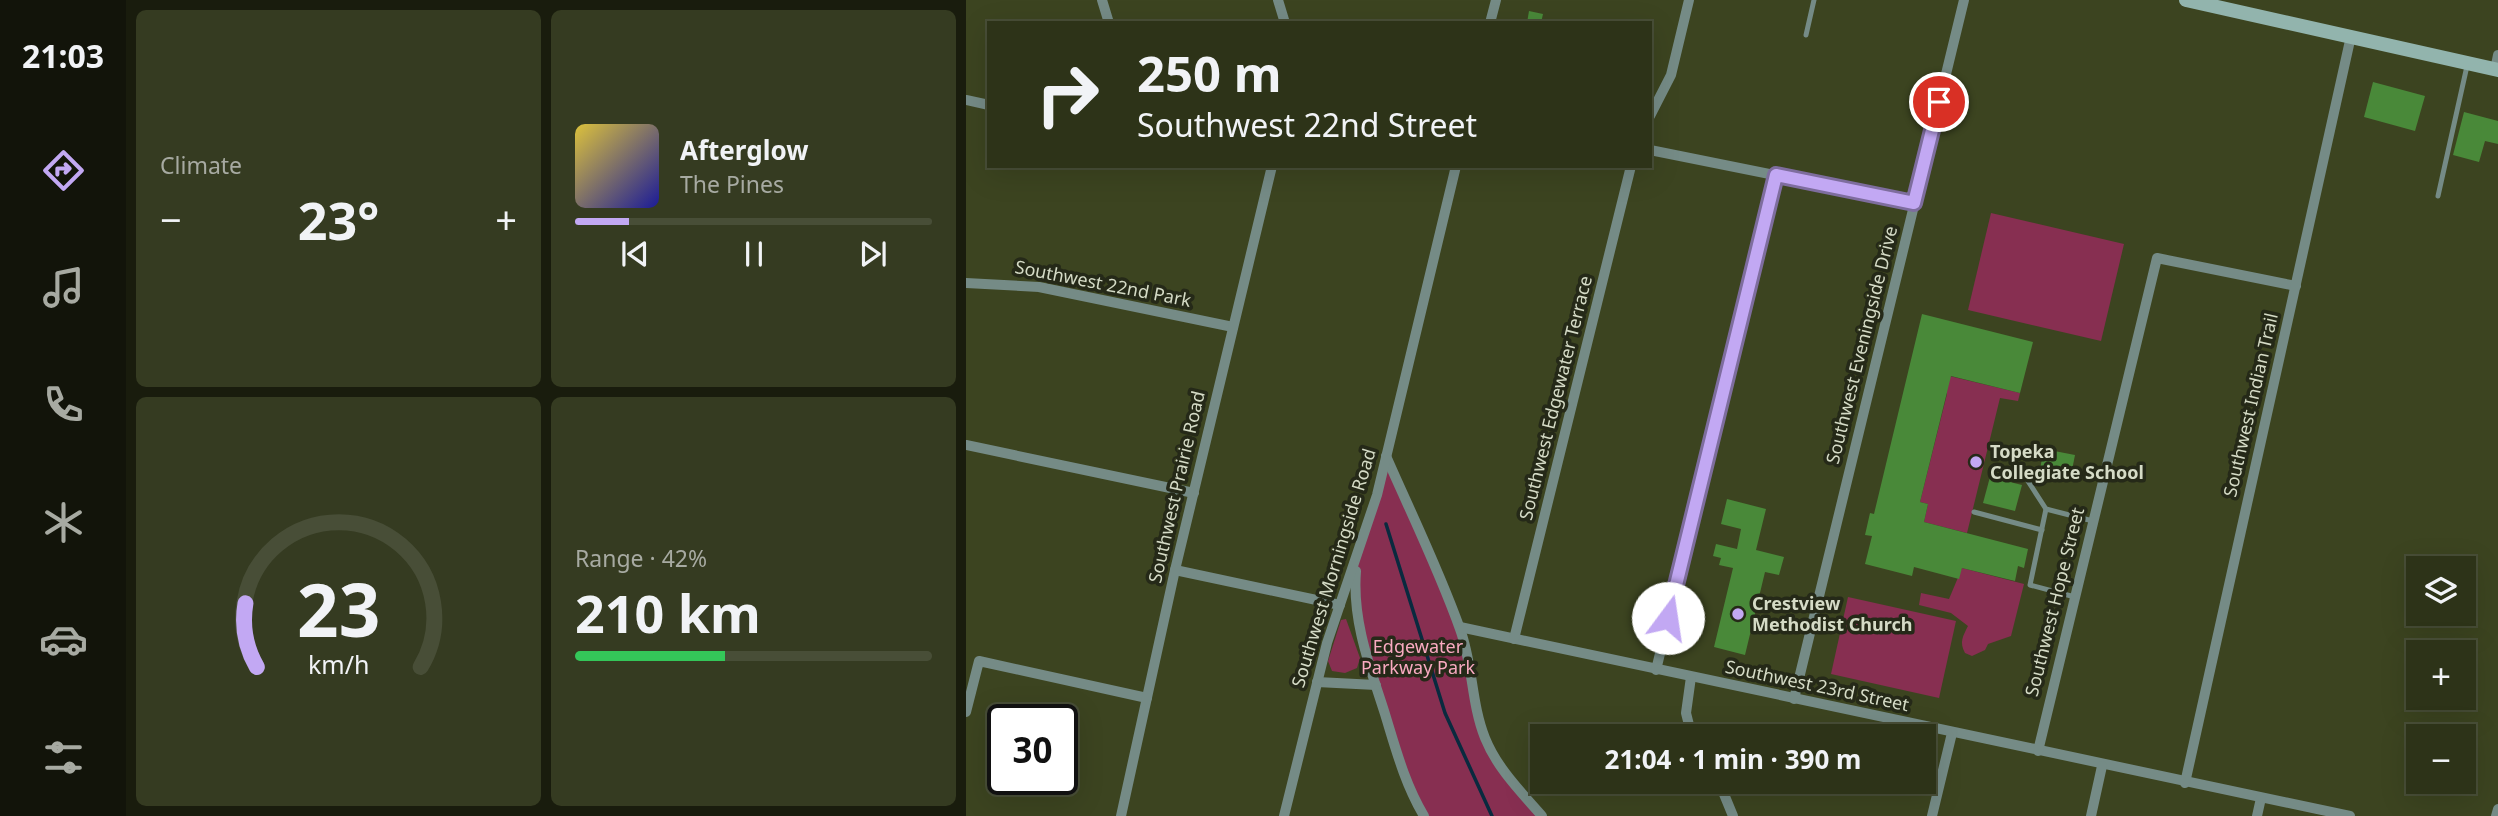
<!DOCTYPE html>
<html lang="en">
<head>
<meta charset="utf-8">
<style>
	:root { --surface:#2d3318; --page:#353b21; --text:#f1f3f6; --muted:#a7aaa2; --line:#484e37; --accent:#c2a8f3 }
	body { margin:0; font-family:"Noto Sans",sans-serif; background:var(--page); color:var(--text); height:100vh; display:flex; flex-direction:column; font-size:26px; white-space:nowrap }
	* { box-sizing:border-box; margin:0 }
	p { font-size:23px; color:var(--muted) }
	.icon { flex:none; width:38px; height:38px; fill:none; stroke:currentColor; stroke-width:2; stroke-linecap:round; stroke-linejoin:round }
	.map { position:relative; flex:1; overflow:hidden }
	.drawer { display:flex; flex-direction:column; gap:10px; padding:10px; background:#191c0d; width:840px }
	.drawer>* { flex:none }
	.banner { position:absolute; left:21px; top:21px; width:665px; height:147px; border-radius:0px; box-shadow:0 7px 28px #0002,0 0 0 2px var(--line); background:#2d3318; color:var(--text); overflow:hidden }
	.tools { position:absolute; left:1440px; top:556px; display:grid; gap:14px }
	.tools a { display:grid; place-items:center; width:70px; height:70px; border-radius:0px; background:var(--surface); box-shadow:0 7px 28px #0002,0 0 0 2px var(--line); font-size:35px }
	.speed { position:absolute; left:21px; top:704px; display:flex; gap:14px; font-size:35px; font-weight:700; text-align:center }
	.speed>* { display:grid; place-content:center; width:91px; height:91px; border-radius:50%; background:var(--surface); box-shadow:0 7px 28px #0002,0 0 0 2px var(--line); line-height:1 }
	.speed .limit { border:4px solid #111; border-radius:10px; background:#fff; color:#111 }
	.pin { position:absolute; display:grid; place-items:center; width:60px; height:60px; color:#fff; margin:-30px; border:4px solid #fff; border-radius:50%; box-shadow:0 2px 7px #0007 }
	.me { position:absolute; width:77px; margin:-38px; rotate:14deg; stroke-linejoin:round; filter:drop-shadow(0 0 5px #0008) }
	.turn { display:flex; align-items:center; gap:24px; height:147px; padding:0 35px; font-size:32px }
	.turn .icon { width:91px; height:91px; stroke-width:2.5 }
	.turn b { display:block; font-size:49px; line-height:60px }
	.big { font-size:52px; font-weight:700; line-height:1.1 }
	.drawer .tile { flex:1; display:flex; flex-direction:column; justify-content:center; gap:10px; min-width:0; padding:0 24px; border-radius:10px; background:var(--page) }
	.drawer .dial { align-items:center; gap:0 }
	.dial svg { height:182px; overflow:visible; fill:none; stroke:var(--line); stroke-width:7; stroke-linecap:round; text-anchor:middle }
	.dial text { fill:var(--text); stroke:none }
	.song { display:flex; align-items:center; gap:21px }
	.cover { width:84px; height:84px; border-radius:10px; background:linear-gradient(135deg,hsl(50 70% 55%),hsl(240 70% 35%)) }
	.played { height:7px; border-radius:4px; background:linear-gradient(90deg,var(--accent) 15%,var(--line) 15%) }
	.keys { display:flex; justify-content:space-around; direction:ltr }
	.heat { display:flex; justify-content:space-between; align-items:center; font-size:38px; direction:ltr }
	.charge { height:10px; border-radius:5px; background:linear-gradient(90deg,#34c759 42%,var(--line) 0) }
	.drawer .tiles { flex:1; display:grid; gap:10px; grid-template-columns:repeat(2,1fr) }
	.trip { position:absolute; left:564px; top:724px; width:406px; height:70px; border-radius:0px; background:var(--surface); box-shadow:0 7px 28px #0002,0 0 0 2px var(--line); font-weight:700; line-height:70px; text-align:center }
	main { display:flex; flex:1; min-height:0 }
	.menu { display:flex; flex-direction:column; width:126px; justify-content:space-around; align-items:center; background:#12140a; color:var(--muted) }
	.menu .icon { width:49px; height:49px }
	.menu .current { color:var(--accent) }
	.menu b { font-size:32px; color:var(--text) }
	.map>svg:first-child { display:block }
	.green { fill:#872f51 }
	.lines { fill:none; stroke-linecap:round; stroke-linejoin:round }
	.stream { stroke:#092a3f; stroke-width:3.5 }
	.building { fill:#498939 }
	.lane { stroke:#758b86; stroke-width:5 }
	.street { stroke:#758b86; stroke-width:10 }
	.secondary { stroke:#92b4ad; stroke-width:14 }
	.route-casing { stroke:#7e6d9e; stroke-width:18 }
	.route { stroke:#c2a8f3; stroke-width:12 }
	.poi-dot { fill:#c2a8f3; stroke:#252918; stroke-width:2.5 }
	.labels { text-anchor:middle; stroke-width:7; stroke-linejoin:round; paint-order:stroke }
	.street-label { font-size:18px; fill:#d5dbc6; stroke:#252918 }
	.poi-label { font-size:18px; font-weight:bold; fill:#d5dbc6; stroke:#252918; text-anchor:start }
	.park-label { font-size:18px; fill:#f9aac1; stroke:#252918 }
</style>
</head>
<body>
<main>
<nav class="menu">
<b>21:03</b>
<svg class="icon current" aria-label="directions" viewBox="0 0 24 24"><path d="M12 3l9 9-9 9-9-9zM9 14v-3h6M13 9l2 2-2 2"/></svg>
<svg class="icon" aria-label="music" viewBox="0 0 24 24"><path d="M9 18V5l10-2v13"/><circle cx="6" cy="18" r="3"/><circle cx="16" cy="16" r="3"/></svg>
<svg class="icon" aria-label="phone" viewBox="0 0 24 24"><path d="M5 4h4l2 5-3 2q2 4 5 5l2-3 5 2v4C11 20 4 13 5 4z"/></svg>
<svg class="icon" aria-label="climate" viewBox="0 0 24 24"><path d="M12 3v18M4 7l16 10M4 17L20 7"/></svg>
<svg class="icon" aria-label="car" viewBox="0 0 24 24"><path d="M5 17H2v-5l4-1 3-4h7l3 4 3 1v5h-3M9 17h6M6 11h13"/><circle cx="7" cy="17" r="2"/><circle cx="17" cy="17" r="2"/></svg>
<svg class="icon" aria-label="filters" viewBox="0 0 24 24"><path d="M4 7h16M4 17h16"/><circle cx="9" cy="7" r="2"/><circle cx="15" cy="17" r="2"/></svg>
</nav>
<section class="drawer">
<div class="tiles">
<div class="tile"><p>Climate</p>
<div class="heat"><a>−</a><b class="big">23°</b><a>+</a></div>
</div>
<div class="tile">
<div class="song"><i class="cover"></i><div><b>Afterglow</b><p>The Pines</p></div></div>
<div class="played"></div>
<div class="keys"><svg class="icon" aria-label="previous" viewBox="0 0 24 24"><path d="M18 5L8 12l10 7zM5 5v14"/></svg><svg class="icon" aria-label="pause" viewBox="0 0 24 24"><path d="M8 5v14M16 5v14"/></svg><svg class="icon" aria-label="next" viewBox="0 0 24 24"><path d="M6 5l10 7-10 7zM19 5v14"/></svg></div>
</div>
<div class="tile dial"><svg viewBox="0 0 100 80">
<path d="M14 69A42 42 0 1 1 86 69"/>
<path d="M14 69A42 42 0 0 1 9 41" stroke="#c2a8f3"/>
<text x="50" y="56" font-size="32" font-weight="700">23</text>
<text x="50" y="72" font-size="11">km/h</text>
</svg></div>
<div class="tile"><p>Range · 42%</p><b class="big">210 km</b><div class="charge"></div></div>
</div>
</section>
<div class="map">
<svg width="1532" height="816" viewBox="0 0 1532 816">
	<rect width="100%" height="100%" fill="#3c4420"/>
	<g class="green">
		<path d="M1025 213 1158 244 1135 341 1002 310Z"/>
		<path d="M975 374 1054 393 1052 401 1034 398 1001 533 958 522 962 504 954 502 981 394Z"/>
		<path d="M420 456 494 627 518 737 576 816H458C435 750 390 654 389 586 389 543 409 497 420 456Z"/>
		<path d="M996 568 1058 584 1045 636 1022 644 1019 650 1006 656 999 653C993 642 997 636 1002 626L985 613 953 605 955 593 983 599Z"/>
		<path d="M882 597 990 621 973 698 865 674Z"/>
		<path d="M380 619 394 658 391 668 379 673 366 671 362 661 375 620Z"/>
	</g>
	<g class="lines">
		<path class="stream" d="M420 524 479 713 526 816"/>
	</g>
	<g class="building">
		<path d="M563 11 577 14 575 23H561Z"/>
		<path d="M1407 82 1459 96 1449 131 1398 117Z"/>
		<path d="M1498 112 1532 121V144L1519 141 1513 162 1487 155Z"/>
		<path d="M956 314 1067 342 1054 393 985 376 954 502 962 504 958 522 1062 549 1058 568 1052 566 1049 581 996 568 993 579 948 567 946 576 899 564 906 536 899 535 904 513 908 514Z"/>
		<path d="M1078 449 1109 455 1104 480 1073 474Z"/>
		<path d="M1024 477 1056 485 1049 511 1017 503Z"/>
		<path d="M761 499 800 509 790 550 818 557 813 575 799 572 779 655 748 647 767 568 753 565 755 558 747 556 750 544 771 549 775 529 755 524Z"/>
	</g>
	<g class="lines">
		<g class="lane">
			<path d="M840 35 848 0"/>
			<path d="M1472 196 1501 66"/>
			<path d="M1058 475 1080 509 1127 521"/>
			<path d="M1080 509 1064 585 1109 597"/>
			<path d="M1008 512 1076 530"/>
		</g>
		<g class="street">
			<path d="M136 0 143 23"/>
			<path d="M312 0 319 23"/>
			<path d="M524 23 530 0"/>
			<path d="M1529 70 1532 55"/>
			<path d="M0 100 23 105"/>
			<path d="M684 116 705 75 723 0"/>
			<path d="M684 150 948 203"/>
			<path d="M0 283 73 287 267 327"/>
			<path d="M0 445 228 493"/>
			<path d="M420 456C445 513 473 570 494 629 507 664 505 703 519 738 531 768 555 792 576 816"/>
			<path d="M209 570 374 605"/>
			<path d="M390 571C386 621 404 667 419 714 430 750 439 784 458 816"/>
			<path d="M494 627 1384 816"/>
			<path d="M548 639 665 166"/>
			<path d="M690 670 810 175"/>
			<path d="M725 677 720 713 726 737"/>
			<path d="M351 682 410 685"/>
			<path d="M828 699 998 0"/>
			<path d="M0 712 13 661 181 698"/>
			<path d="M1072 751 1191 258 1330 286"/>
			<path d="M753 782 767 816"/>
			<path d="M1219 783 1385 36"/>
			<path d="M155 816 209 570 306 166"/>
			<path d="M318 816 361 643 411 495 490 166"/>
			<path d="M966 816 986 733"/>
			<path d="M1125 816 1136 766"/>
			<path d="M1291 816 1295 798"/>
			<path d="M1530 816 1532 809"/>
		</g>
		<path class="secondary" d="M1220 0 1532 70"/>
	</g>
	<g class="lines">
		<g class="route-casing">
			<path id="route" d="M702 618 810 175 948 203 973 102"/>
		</g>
		<use href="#route" class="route"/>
	</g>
	<g class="poi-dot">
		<circle cx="1010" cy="462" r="7"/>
		<circle cx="772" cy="614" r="7"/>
	</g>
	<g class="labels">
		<g class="street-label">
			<text transform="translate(137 284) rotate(11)" y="6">Southwest 22nd Park</text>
			<text transform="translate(896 345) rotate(-76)" y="6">Southwest Eveningside Drive</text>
			<text transform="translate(590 398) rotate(-76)" y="6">Southwest Edgewater Terrace</text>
			<text transform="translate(1285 405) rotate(-77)" y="6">Southwest Indian Trail</text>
			<text transform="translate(211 487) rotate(-77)" y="6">Southwest Prairie Road</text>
			<text transform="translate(368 568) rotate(-73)" y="6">Southwest Morningside Road</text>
			<text transform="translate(1089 602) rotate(-76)" y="6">Southwest Hope Street</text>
			<text transform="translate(851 686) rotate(12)" y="6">Southwest 23rd Street</text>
		</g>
		<g class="poi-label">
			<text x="1024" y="458">Topeka<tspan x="1024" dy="21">Collegiate School</tspan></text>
			<text x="786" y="610">Crestview<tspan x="786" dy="21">Methodist Church</tspan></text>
		</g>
		<g class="park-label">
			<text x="452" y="653">Edgewater<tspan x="452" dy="21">Parkway Park</tspan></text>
		</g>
	</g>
</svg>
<div class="tools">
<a><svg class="icon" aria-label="layers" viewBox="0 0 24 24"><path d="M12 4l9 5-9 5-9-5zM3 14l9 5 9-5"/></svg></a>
<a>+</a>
<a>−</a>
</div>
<div class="speed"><div class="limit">30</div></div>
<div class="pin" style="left:973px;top:102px;background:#d93025"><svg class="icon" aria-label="arrive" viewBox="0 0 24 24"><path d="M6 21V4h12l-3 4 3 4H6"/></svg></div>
<svg class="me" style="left:702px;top:618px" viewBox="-20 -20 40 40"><circle r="19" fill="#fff"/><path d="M0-13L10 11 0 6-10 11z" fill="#c2a8f3"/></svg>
<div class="trip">21:04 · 1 min · 390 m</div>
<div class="banner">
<div class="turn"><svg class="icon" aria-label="right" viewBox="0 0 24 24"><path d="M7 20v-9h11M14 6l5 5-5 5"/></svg><div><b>250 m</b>Southwest 22nd Street</div></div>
</div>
</div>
</main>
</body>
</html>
